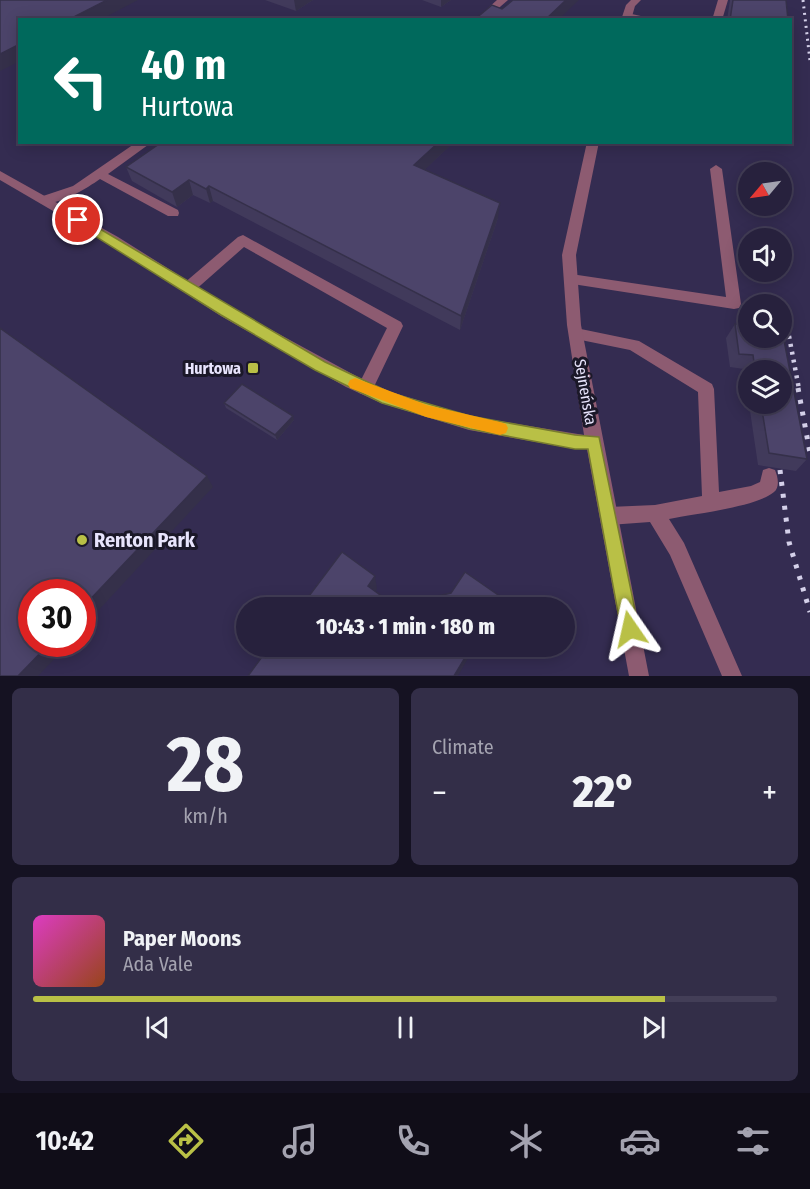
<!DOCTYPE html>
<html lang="en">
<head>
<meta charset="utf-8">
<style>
	:root { --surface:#27213d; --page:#332e48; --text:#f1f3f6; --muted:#a4a3b0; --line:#433e57; --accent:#b9c046 }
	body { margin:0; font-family:"Fira Sans Condensed",sans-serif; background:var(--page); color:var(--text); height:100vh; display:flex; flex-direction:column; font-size:22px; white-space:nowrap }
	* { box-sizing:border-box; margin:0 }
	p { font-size:20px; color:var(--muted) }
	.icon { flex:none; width:33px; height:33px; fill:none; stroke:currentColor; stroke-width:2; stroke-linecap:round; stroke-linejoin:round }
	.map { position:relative; height:676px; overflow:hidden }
	.drawer { display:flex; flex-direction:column; gap:12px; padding:12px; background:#151222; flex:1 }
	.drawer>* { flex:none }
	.hud { position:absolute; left:18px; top:18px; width:774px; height:126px; border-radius:0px; box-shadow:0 3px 15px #0003,0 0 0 2px var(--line); background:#00695c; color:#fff; overflow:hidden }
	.needle { width:39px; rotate:241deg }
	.fabs { position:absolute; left:738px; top:162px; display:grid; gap:12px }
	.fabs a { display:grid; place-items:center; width:54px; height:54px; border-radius:50%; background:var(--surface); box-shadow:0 3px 15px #0003,0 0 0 2px var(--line); font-size:30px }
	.speed { position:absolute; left:18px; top:579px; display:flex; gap:12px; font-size:30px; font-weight:700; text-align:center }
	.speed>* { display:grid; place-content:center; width:78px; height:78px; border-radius:50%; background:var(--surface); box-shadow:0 3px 15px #0003,0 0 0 2px var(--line); line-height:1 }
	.speed .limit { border:9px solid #d22; background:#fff; color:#111 }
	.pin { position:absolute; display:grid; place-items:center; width:51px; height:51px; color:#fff; margin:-26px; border:3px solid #fff; border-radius:50%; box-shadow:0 2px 6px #0007 }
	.me { position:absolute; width:66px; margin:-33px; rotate:349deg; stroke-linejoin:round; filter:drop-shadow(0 0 4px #0008) }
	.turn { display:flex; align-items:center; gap:21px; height:126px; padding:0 24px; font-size:27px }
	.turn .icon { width:78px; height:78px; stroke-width:2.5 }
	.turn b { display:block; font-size:42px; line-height:51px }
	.big { font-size:45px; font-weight:800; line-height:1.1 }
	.drawer .widget { flex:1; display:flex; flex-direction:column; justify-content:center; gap:9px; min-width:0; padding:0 21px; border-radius:9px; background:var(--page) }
	.drawer .dial { align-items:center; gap:0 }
	.dial b { font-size:78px; line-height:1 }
	.song { display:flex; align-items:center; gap:18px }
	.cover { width:72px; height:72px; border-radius:9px; background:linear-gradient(135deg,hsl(310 70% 55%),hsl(20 70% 35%)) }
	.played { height:6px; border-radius:3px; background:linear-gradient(90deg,var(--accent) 85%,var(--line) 85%) }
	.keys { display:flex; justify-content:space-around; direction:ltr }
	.heat { display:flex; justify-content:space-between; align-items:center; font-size:33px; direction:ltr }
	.drawer .tiles { flex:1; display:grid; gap:12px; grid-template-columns:1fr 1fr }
	.widget:last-child { grid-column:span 2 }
	.trip { position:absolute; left:236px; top:597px; width:339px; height:60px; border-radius:30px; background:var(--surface); box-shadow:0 3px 15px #0003,0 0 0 2px var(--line); font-weight:800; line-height:60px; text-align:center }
	.tab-bar { display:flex; height:96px; justify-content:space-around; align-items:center; background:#100d18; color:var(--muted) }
	.tab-bar .icon { width:42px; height:42px }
	.tab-bar .active { color:var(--accent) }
	.tab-bar b { font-size:27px; color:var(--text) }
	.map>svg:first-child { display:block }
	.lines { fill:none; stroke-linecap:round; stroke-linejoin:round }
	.lane { fill:#8d5b71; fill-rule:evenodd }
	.street { fill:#8d5b71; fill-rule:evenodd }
	.rail-far2 { stroke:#d4d0e9; stroke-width:3; stroke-dasharray:2 4.5; stroke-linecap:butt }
	.rail-far1 { stroke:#d4d0e9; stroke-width:4.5; stroke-dasharray:3 5; stroke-linecap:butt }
	.rail { stroke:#d4d0e9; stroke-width:5; stroke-dasharray:4 8; stroke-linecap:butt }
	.wall { fill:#413a5b }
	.shaded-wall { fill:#35304a }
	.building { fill:#4c446a; stroke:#35304a; stroke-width:1.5 }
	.route { fill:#b9c046; stroke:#787d2e; stroke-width:1.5 }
	.slow { fill:#f59e0b }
	.poi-dot { fill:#b9c046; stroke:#1b1828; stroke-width:2 }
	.labels { text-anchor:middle; stroke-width:6; stroke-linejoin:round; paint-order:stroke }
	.poi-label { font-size:16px; font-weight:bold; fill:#e8e4fc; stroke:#1b1828; text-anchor:end }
	.street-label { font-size:16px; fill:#e8e4fc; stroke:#1b1828 }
	.near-poi-label { font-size:20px; font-weight:bold; fill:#e8e4fc; stroke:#1b1828; text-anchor:start }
</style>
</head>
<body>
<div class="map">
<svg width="810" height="676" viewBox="0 0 810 676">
	<rect width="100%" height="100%" fill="#342c51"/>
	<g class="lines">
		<g class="lane">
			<path d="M497 0H508L493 13H487V9Z"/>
			<path d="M718 0H728L722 20H712Z"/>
			<path d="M627 13 650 18 651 20 624 18V14Z"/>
			<path d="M137 142H152L108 174 178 210 179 213 178 216H168L100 179C86 189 56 207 40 203L38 200 40 197 73 186Z"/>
			<path d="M716 165 722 169 741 304 739 308 734 309 566 283 564 279 566 275 571 274 726 297 710 169Z"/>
			<path d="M243 235 401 322 403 326 371 393 365 395 359 393 357 388 387 328 244 247 193 292H183L181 288 183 284 238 237Z"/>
			<path d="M576 328 639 341 712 384 714 389 719 492 751 486 760 482 763 470 769 468 775 470C778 477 780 487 774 492 757 507 693 514 669 519L684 543 742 676H722L670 555 650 522 609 525 603 522 600 516 603 510 609 507 655 505 702 496 698 392 630 350 571 338 569 334 571 330Z"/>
		</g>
		<g class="street">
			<path d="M631 0H641L635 6 631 20H621L626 5Z"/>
			<path d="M587 142H599L576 255 581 325 649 676H629L587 449H575L469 430 381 403 346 387 221 316 108 243 0 180V171L118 237 231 308 358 377 391 392 469 416 584 435 567 325 562 255Z"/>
		</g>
		<path class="rail-far2" d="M803 0 810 61"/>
		<path class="rail-far1" d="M789 336 799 389"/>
		<g class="rail">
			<path d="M798 388 810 453"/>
			<path d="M780 470 789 542 810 612"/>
		</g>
	</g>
	<g class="wall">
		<path d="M265 0H313L296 11Z"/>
		<path d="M422 0H451L441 7Z"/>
		<path d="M730 0H786L788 20H727Z"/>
		<path d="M162 142H454L424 170 498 218 460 330 213 201 210 203 193 195 177 207 132 181 126 167Z"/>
		<path d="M735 324 748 326V338H782V330L807 459 796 471 758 465 749 404H782V370H748V400L744 369 730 367 726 338Z"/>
		<path d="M224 403 294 420 277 440 226 408Z"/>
	</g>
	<g class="shaded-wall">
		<path d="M107 0H138L100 20H68Z"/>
		<path d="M294 0H313L296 11Z"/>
		<path d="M441 0H451L441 7Z"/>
		<path d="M566 0H579L558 20H545Z"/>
		<path d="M20 44V61L0 71V54Z"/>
		<path d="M439 142H454L414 180V165Z"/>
		<path d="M189 180 193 195 177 207 172 192Z"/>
		<path d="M209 186 213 201 210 203 206 189Z"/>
		<path d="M500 203 498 218 460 330 461 316Z"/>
		<path d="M293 416 294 420 277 440 275 435Z"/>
		<path d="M207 476 213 487 82 628V608Z"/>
		<path d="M375 576 377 589 369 600 368 586Z"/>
		<path d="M49 644H69L38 676H18Z"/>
		<path d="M472 646H475L458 676H454Z"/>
	</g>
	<g class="building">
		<path d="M0 0H107L68 20H20V44L0 54Z"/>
		<path d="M513 0H566L545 20H474L492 5 502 9Z"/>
		<path d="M733 0H786L788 20H730Z"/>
		<path d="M162 142H439L414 165 500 203 461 316 209 186 206 189 189 180 172 192 126 167Z"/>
		<path d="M735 324 748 326V338H782V330L807 459 769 453 761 404H782V370H755L753 355 739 354Z"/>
		<path d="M0 328 207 476 82 608V592H32V644H49L18 676H0Z"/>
		<path d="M242 384 293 416 275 435 224 403Z"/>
		<path d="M342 552 375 576 368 586 398 608H300Z"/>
		<path d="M465 572 501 597 495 608H411L420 600 451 593Z"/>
		<path d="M270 646H472L454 676H248Z"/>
	</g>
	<path class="route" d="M78 216 325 362 391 393 470 416 575 435 599 437 639 629 636 635 630 638 624 635 621 629 588 449H575L470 429 382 403 315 370 221 315 74 223 72 220Z"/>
	<path class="slow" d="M355 378 427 405 500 422 506 424 508 428 506 433 500 435 426 417 350 388 348 384 350 380Z"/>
	<g class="poi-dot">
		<rect x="247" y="362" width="12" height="12" rx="3"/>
		<circle cx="82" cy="540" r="6"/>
	</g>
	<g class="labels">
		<g class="poi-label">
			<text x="241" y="374">Hurtowa</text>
		</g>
		<g class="street-label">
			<text transform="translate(586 392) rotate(80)" y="6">Sejneńska</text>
		</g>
		<g class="near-poi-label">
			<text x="94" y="547">Renton Park</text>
		</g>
	</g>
</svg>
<div class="fabs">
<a><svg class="needle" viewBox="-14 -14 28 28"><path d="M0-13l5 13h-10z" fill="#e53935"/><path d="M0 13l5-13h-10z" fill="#a4a3b0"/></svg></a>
<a><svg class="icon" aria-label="sound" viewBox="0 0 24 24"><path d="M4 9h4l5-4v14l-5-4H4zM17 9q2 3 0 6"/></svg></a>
<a><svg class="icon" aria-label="search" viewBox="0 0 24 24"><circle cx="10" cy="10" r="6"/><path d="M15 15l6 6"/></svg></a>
<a><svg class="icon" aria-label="layers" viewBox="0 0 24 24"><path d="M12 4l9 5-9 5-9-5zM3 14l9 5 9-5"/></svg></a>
</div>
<div class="speed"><div class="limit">30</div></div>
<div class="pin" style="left:78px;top:220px;background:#d93025"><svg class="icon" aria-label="arrive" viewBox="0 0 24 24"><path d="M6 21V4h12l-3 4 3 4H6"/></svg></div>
<svg class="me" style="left:630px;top:629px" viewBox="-20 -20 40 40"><path d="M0-17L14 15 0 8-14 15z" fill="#b9c046" stroke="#fff" stroke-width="4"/></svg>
<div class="trip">10:43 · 1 min · 180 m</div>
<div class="hud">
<div class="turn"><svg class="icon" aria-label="left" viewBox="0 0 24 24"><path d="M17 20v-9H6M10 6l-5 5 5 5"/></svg><div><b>40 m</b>Hurtowa</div></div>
</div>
</div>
<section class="drawer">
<div class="tiles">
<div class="widget dial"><b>28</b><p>km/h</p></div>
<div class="widget"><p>Climate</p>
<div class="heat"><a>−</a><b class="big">22°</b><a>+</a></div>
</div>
<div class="widget">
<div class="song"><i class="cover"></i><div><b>Paper Moons</b><p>Ada Vale</p></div></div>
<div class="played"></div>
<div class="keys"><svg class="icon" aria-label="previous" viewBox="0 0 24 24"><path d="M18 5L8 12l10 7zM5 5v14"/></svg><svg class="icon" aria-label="pause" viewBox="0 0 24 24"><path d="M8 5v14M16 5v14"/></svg><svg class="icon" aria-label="next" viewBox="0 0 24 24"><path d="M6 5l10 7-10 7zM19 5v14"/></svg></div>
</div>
</div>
</section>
<nav class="tab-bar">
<b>10:42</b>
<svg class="icon active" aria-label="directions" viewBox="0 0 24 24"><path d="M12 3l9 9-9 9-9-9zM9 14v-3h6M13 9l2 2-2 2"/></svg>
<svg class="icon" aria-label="music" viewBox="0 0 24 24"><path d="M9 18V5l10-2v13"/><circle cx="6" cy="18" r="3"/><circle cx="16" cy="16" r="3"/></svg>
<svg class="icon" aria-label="phone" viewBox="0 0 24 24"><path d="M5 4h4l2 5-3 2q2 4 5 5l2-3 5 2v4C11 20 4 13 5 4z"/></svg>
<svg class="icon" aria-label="climate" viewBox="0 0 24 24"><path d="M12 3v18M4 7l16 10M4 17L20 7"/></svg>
<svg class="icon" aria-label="car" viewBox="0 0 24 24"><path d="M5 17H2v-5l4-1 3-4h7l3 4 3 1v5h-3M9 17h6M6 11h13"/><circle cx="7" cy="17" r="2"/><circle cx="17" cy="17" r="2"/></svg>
<svg class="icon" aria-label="filters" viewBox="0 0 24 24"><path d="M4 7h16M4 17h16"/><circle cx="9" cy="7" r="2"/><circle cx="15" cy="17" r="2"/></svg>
</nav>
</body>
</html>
